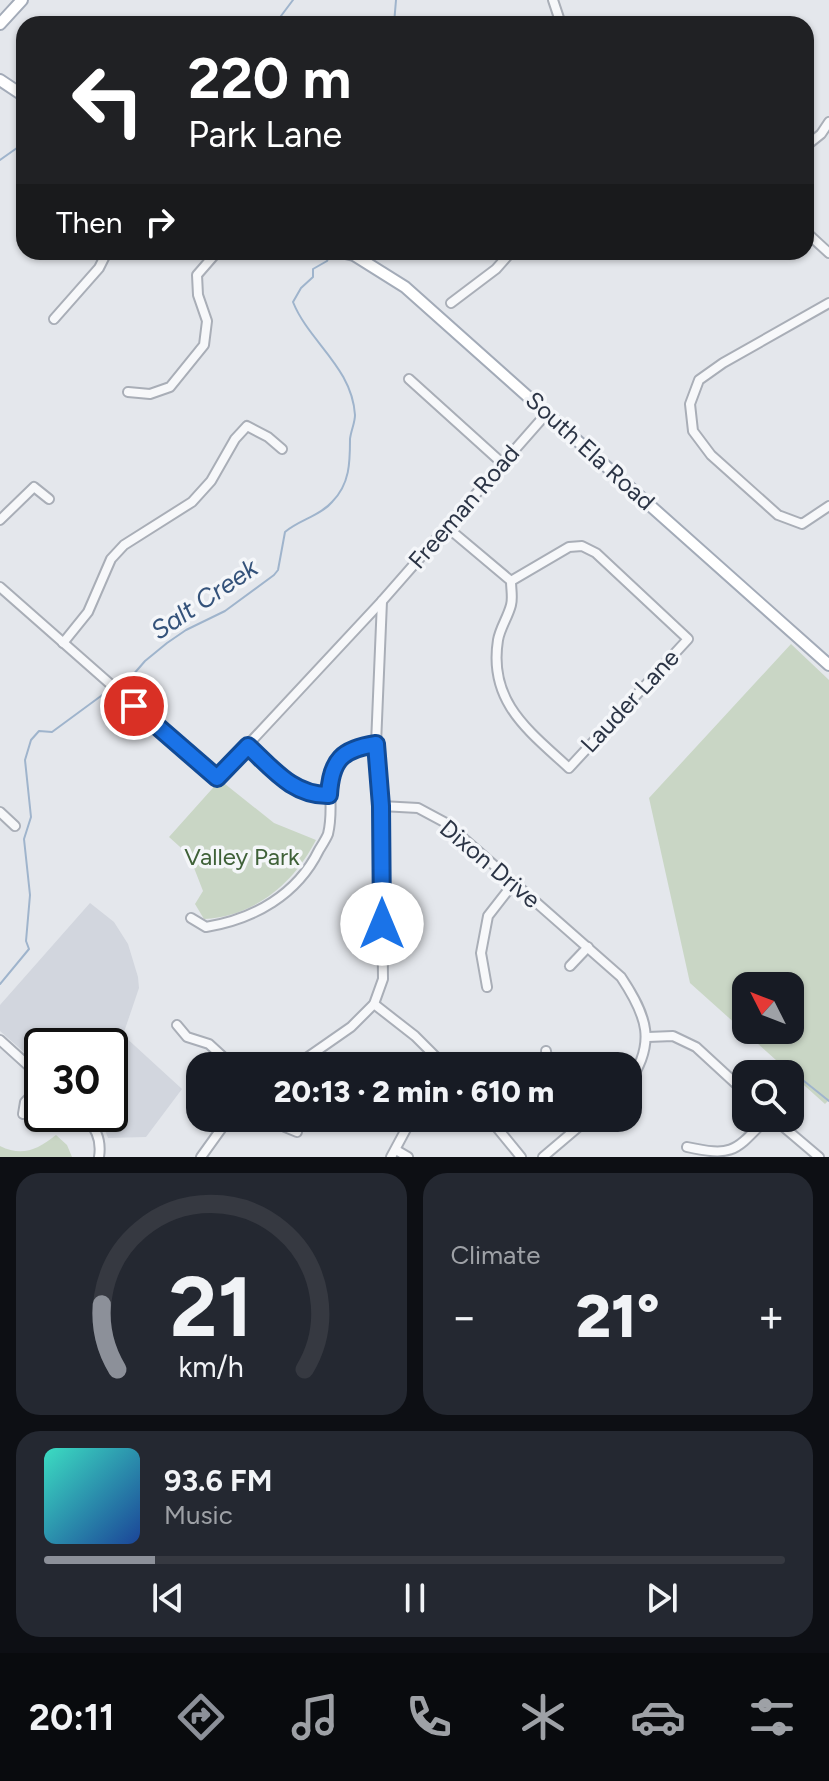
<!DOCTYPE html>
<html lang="en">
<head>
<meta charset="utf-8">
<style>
	:root { --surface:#171b24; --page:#242831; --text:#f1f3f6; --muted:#9ea1a6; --line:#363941; --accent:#8c9099 }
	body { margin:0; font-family:Figtree,sans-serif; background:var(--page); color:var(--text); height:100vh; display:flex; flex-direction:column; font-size:30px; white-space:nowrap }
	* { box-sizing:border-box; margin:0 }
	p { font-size:26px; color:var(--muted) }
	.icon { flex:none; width:44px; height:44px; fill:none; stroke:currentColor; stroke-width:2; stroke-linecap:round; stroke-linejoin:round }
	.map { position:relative; height:1157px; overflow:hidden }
	.panel { display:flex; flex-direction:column; gap:16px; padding:16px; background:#0d0f14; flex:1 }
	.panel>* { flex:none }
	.top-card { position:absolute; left:16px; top:16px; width:798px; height:244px; border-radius:24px; box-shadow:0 2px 6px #0004; background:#202124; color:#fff; overflow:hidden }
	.needle { width:52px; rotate:312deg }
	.fabs { position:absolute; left:732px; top:972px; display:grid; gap:16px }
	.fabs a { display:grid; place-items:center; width:72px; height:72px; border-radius:16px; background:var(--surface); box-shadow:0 2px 6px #0004; font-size:40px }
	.speed { position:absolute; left:24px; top:1028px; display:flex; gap:16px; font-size:40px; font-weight:700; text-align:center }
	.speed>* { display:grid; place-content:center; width:104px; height:104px; border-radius:50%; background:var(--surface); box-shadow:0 2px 6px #0004; line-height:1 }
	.speed .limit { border:4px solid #111; border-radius:12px; background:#fff; color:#111 }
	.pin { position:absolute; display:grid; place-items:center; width:68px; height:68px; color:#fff; margin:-34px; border:4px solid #fff; border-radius:50%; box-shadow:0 2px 8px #0007 }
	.me { position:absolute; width:88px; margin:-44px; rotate:0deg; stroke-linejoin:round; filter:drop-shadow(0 0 6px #0008) }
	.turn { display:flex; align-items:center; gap:28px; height:168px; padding:0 40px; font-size:36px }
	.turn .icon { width:104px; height:104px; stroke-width:2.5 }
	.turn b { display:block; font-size:56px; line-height:68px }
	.then { display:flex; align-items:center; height:76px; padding:0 40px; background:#0003; gap:16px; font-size:30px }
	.big { font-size:60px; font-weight:800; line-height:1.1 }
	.panel .widget { flex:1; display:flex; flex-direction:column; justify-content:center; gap:12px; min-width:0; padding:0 28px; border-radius:24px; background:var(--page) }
	.panel .dial { align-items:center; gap:0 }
	.dial svg { height:208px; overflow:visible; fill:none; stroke:var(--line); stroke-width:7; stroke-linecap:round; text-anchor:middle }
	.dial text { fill:var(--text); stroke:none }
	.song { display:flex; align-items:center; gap:24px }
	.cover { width:96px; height:96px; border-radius:12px; background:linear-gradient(135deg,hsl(170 70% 55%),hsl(220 70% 35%)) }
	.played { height:8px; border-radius:4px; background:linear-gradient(90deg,var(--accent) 15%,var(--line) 15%) }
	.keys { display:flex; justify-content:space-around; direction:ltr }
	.heat { display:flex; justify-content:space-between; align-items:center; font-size:44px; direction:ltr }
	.panel .tiles { flex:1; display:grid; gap:16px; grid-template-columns:1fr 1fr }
	.widget:last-child { grid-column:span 2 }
	.trip { position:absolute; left:186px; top:1052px; width:456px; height:80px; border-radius:24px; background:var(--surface); box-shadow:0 2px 6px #0004; font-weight:800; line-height:80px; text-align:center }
	.menu { display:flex; height:128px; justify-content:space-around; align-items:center; background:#090b0e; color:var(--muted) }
	.menu .icon { width:56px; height:56px }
	.menu .active { color:var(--accent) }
	.menu b { font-size:36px; color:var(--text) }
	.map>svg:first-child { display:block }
	.built { fill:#d2d6de }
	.green { fill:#c9d6c5; fill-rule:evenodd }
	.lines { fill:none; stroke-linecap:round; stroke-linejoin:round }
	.stream { stroke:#9fb4cc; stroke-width:2 }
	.minor-casing { stroke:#a9aeb7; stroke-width:12 }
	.major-casing { stroke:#a3abb8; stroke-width:14 }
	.minor { stroke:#f7f8fa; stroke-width:8 }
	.major { stroke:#fff; stroke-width:10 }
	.route-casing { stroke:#114b97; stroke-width:20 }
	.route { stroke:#1a73e8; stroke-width:14 }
	.labels { text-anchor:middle; stroke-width:7; stroke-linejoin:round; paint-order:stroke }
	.street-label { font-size:24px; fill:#2b3445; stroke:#f4f6f9 }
	.park-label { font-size:24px; fill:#3f6138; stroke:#f4f6f9 }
	.water-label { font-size:26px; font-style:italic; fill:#34527a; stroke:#f4f6f9 }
</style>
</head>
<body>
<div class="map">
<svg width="829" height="1157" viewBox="0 0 829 1157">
	<rect width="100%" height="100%" fill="#e4e7ec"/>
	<path class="built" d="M90 903 114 922 128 944 138 977 139 988 123 1035 182 1089 146 1137 108 1138 103 1125 94 1114H110V1046H42V1068L0 1031V1005Z"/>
	<g class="green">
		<path d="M791 644 829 680V1100L825 1104 690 983 649 798ZM746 986H790V1030H746Z"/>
		<path d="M220 780 274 823 316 840C294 883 254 917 204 919L195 904 203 891 189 855 169 837Z"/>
		<path d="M56 1135 67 1145 72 1157H0V1146C22 1157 37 1150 56 1135Z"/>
	</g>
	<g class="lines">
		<g class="stream">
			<path d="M275 24 293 0"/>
			<path d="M394 24 396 0"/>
			<path d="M0 160 24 143"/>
			<path d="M119 685 126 683 145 661 167 643 186 630 225 611 274 575 278 570 285 532C299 520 320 516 332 502 350 484 350 462 350 439 351 430 355 423 355 415 352 367 309 342 293 302L301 288 313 277V269L327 261 330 254"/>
			<path d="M0 984 29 949 26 941 30 895 24 839 31 817 25 760 31 740 39 731 52 732 105 693"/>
			<path d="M799 1077 829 1101"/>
		</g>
		<g class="minor-casing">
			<g id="minor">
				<path d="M553 0 561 24"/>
				<path d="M806 146 821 134 829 122"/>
				<path d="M806 232 829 253"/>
				<path d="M451 303 496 269 511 252"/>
				<path d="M829 303 723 363 699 380 690 404 693 431 711 455 778 515 802 524 829 506"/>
				<path d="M54 319 99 268 107 252"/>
				<path d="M409 379 502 463"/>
				<path d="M128 392 150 394 170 387 204 345 207 321 198 295 197 275 217 252"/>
				<path d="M0 520 34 487 49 499"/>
				<path d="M448 528 511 581"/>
				<path d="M582 546 596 553 688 639 569 768C529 731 488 702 498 640 500 628 508 617 511 605 513 598 511 589 511 581L569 547Z"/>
				<path d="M0 587 217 778 382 601 547 413"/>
				<path d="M63 643 88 612 111 559 124 545 192 502 211 481 235 439 247 426 268 437 282 449"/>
				<path d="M248 746C272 768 293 795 329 795"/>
				<path d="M381 806 418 808 446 823 621 977C647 1016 657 1043 628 1084"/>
				<path d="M0 812 15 826"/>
				<path d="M191 918 206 927C254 919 297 895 319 850 322 845 326 839 328 834 339 790 308 755 376 744"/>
				<path d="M570 966 588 947"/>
				<path d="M487 987 481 953 488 916 513 884"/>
				<path d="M374 1004 415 1036 445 1066"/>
				<path d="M177 1025 187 1037 209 1044 233 1066"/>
				<path d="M648 1037 673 1036 696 1047 746 1093"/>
				<path d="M0 1040 42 1078"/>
				<path d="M546 1051 548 1066"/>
				<path d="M295 1066 351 1027 374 1004 383 979 381 806 376 744 382 601"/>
				<path d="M23 1114 25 1102 42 1084"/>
				<path d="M82 1114C95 1127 102 1138 99 1157"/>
				<path d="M278 1118 285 1127 297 1132"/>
				<path d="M489 1118 521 1157"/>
				<path d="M773 1118 819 1157"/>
				<path d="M687 1147C734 1157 735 1151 767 1118"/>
				<path d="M396 1150 408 1157"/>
				<path d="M201 1157 229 1118"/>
				<path d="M391 1157 412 1118"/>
				<path d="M543 1157 589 1118"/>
			</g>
		</g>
		<g class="major-casing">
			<g id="major">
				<path d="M0 24 22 0"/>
				<path d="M0 80 24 96"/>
				<path d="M341 252 354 255 405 287 829 665"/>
			</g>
		</g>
		<use href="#minor" class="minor"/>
		<use href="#major" class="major"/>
	</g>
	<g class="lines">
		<g class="route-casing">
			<path id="route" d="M134 706 217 778 248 746C272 768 293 796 329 795 331 760 342 749 376 744L381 806 382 924"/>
		</g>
		<use href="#route" class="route"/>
	</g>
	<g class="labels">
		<g class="street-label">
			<text transform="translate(590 451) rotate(42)" y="8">South Ela Road</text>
			<text transform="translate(464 507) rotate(-49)" y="8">Freeman Road</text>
			<text transform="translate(630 701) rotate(-47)" y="8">Lauder Lane</text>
			<text transform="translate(490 864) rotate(40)" y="8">Dixon Drive</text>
		</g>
		<g class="park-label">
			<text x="242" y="865">Valley Park</text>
		</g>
		<g class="water-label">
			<text transform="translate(204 599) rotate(-34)" y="9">Salt Creek</text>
		</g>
	</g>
</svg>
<div class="fabs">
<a><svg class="needle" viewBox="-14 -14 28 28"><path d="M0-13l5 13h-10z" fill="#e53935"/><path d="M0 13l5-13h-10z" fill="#9ea1a6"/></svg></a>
<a><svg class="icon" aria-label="search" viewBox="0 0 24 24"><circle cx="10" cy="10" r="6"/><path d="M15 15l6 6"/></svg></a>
</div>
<div class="speed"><div class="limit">30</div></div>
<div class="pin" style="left:134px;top:706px;background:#d93025"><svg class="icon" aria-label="arrive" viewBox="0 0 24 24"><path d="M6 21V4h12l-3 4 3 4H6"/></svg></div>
<svg class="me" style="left:382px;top:924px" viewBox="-20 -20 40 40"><circle r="19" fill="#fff"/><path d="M0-13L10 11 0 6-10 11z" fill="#1a73e8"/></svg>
<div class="trip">20:13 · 2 min · 610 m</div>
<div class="top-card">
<div class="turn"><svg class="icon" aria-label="left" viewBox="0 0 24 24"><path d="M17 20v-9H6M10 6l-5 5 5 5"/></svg><div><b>220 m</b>Park Lane</div></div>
<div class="then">Then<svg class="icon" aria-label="right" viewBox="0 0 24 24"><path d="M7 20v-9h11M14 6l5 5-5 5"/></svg></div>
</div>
</div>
<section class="panel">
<div class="tiles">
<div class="widget dial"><svg viewBox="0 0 100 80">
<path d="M14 69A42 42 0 1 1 86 69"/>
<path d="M14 69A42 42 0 0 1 8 44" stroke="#8c9099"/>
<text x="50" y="56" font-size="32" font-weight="700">21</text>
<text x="50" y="72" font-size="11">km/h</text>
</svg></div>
<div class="widget"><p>Climate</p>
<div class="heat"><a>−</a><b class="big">21°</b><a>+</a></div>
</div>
<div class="widget">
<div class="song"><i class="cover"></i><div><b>93.6 FM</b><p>Music</p></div></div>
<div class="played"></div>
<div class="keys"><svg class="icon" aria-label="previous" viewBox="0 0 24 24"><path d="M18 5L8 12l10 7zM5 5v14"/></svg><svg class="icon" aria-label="pause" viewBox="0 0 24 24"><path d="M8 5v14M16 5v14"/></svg><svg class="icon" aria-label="next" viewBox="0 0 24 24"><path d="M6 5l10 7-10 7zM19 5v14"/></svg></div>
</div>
</div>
</section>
<nav class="menu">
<b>20:11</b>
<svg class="icon active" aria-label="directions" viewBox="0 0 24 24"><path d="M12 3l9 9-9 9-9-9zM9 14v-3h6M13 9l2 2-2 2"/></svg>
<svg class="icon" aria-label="music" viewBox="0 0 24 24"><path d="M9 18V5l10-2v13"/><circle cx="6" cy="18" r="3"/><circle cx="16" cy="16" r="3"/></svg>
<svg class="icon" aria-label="phone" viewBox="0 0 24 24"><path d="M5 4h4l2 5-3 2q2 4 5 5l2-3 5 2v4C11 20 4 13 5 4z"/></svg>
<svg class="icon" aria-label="climate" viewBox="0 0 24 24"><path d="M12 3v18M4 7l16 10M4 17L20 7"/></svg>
<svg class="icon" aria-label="car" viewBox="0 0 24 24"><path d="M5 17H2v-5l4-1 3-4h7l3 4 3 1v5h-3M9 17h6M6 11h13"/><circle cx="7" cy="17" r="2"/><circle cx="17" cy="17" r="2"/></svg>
<svg class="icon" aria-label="filters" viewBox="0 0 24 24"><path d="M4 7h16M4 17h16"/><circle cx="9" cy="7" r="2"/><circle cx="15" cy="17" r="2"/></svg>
</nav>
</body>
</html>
